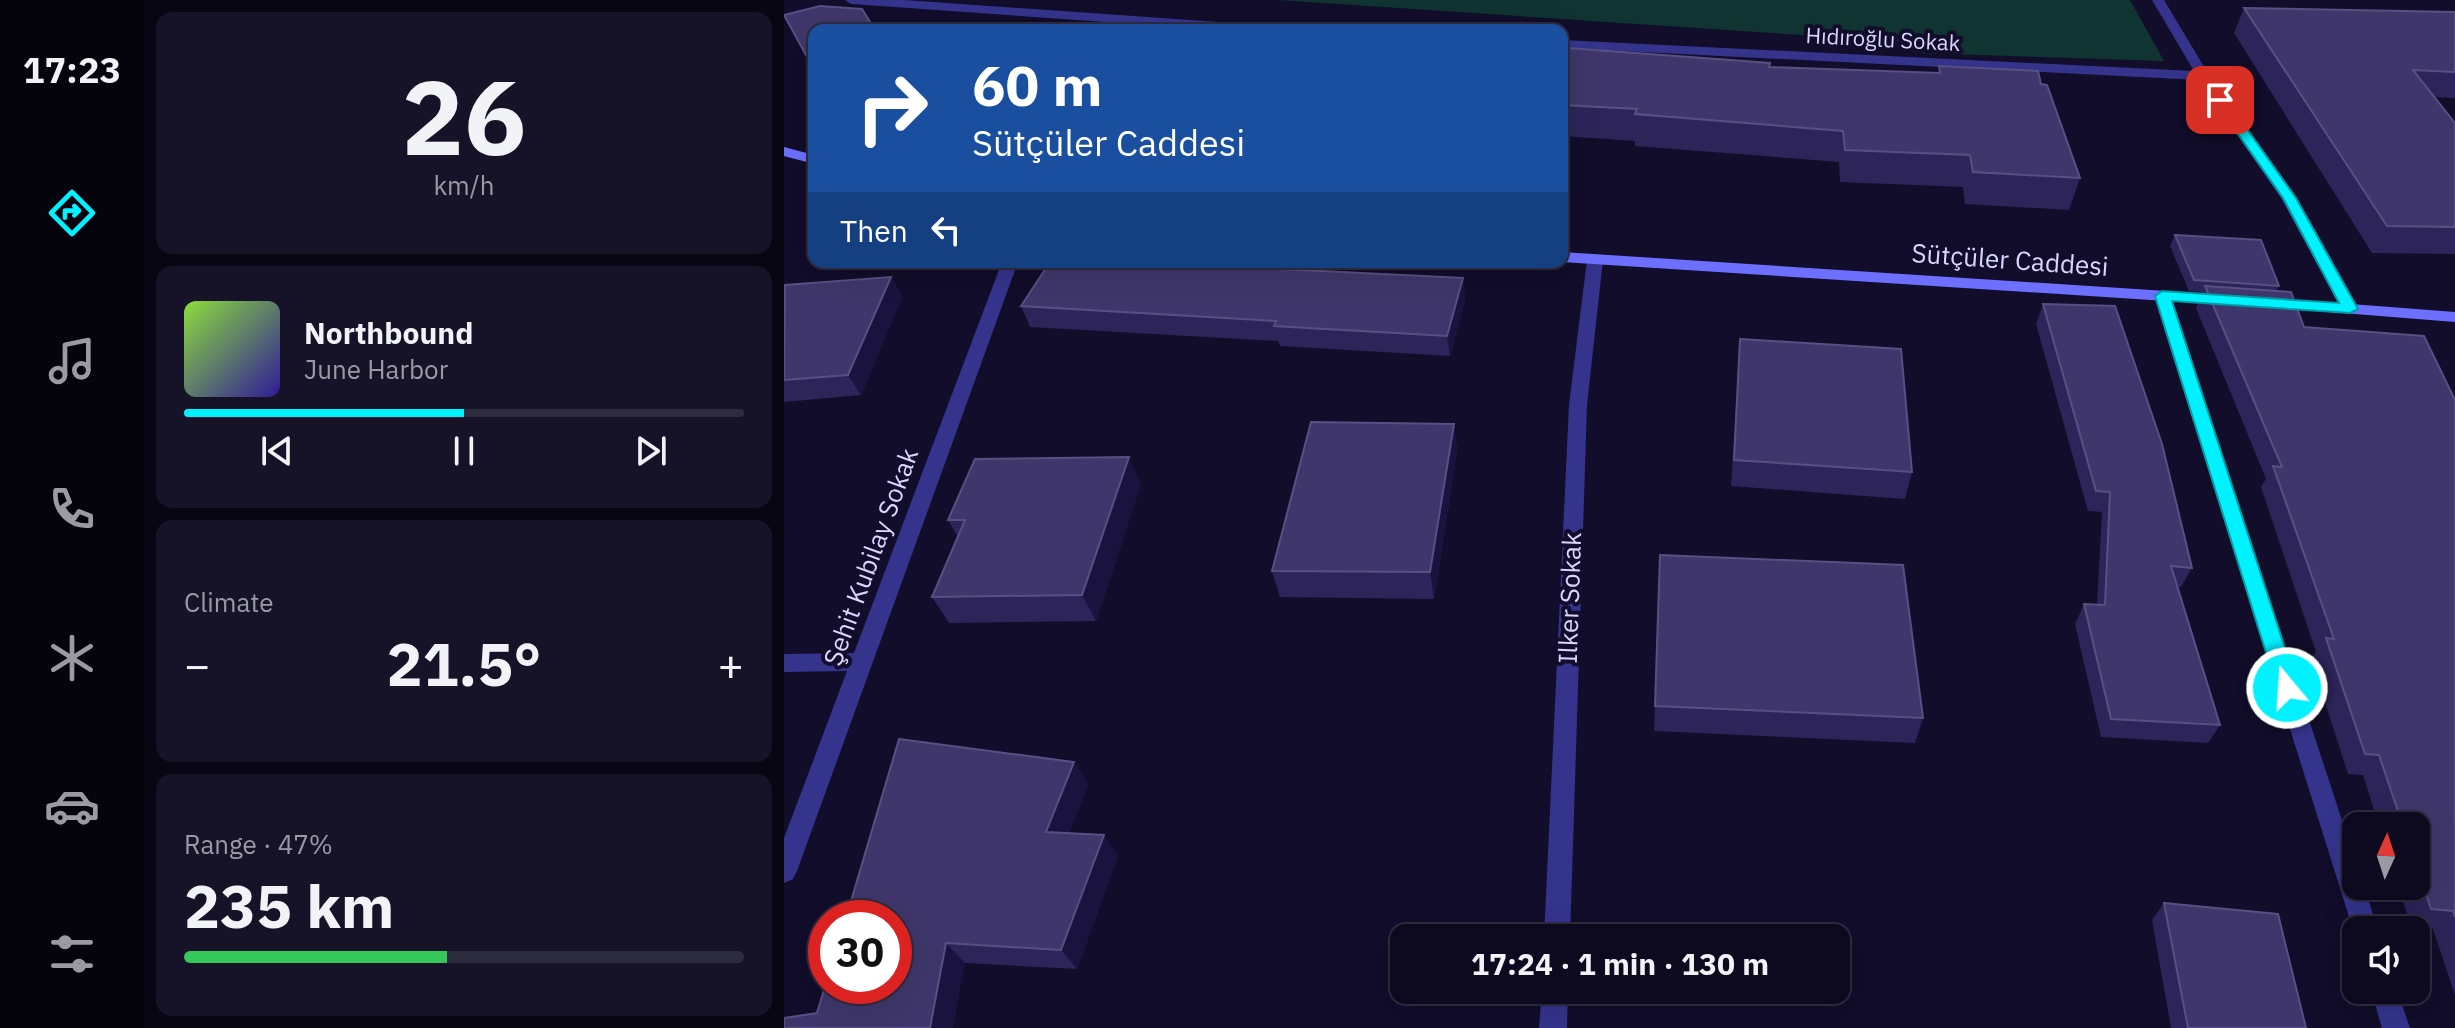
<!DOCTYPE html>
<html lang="en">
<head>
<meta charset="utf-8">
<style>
	:root { --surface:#0d0a20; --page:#161329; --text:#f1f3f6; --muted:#9a9aa5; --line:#2d2b3e; --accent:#02f1ff }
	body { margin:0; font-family:"IBM Plex Sans",sans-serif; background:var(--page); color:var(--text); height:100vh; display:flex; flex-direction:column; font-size:30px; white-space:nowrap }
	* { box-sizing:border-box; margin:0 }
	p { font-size:26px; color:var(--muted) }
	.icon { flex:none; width:44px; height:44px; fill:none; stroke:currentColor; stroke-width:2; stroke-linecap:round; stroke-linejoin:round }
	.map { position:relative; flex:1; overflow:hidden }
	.side { display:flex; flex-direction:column; gap:12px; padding:12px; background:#070612; width:640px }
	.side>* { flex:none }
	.hud { position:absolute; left:24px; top:24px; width:760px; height:244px; border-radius:16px; box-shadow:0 8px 32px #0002,0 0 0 2px var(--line); background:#1a4fa0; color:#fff; overflow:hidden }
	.needle { width:52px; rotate:3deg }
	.controls { position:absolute; left:1558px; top:812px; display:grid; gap:16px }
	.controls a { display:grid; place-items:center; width:88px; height:88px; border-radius:16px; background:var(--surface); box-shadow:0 8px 32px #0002,0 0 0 2px var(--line); font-size:40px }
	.speed { position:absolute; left:24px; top:900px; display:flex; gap:16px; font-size:40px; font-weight:700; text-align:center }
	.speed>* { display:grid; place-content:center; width:104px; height:104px; border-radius:50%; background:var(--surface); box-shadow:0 8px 32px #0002,0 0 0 2px var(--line); line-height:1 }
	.speed .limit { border:12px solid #d22; background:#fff; color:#111 }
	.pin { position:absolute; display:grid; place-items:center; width:68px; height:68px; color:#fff; margin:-34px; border-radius:16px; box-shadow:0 4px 12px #0006 }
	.me { position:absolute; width:88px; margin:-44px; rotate:342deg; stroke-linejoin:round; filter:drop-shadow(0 0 6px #0008) }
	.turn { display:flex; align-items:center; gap:28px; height:168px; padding:0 32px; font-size:36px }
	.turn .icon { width:104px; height:104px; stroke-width:2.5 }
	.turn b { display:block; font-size:56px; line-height:68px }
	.then { display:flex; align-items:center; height:76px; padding:0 32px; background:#0003; gap:16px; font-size:30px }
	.big { font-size:60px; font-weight:800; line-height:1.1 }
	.side .tile { flex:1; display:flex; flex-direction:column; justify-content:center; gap:12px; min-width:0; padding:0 28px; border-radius:16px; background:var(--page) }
	.side .dial { align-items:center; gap:0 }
	.dial b { font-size:104px; line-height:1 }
	.song { display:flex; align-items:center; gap:24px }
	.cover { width:96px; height:96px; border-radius:12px; background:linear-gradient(135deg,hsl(90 70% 55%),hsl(250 70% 35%)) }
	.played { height:8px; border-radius:4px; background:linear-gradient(90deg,var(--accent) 50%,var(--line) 50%) }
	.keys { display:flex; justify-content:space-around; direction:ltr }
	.heat { display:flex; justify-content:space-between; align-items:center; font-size:44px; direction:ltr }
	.charge { height:12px; border-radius:6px; background:linear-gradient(90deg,#34c759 47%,var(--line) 0) }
	.trip { position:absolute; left:606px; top:924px; width:460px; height:80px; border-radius:16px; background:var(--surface); box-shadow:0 8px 32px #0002,0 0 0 2px var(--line); font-weight:800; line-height:80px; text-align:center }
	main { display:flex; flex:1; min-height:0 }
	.tab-bar { display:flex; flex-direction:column; width:144px; justify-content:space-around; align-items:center; background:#05040d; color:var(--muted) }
	.tab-bar .icon { width:56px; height:56px }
	.tab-bar .selected { color:var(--accent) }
	.tab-bar b { font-size:36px; color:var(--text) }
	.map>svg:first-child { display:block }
	.green { fill:#103431 }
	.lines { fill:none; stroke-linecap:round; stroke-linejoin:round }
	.street { fill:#34348d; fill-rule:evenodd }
	.secondary { fill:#6d70ff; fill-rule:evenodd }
	.wall { fill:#2d2459 }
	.shaded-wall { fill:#1a133f }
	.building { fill:#3f376b; stroke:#585082; stroke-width:2 }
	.route { fill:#02f1ff; stroke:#019da6; stroke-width:2 }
	.labels { text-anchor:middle; stroke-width:8; stroke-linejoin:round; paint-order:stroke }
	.far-street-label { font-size:22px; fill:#d9d6ff; stroke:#110d2a }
	.street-label { font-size:26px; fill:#d9d6ff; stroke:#110d2a }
</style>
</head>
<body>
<main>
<nav class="tab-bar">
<b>17:23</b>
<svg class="icon selected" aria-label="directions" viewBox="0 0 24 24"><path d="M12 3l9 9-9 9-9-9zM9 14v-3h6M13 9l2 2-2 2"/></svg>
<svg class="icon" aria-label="music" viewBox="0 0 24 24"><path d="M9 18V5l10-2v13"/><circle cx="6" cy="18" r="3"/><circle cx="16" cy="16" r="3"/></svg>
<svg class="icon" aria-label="phone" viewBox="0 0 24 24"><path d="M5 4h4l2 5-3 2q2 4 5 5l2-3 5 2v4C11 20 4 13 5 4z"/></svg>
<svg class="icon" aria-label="climate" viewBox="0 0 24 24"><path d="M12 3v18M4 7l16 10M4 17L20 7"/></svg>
<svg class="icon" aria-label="car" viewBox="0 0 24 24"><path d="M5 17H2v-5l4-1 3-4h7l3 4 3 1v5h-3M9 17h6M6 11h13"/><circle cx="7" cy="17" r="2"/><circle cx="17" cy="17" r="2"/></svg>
<svg class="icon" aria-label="filters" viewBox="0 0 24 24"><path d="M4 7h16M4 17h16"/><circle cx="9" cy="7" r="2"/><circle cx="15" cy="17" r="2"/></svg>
</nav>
<section class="side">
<div class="tile dial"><b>26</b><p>km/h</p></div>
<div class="tile">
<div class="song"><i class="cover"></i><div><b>Northbound</b><p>June Harbor</p></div></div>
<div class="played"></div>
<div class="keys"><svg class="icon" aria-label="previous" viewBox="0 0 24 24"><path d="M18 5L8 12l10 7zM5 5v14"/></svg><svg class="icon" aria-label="pause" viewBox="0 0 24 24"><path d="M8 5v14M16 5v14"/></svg><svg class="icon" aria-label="next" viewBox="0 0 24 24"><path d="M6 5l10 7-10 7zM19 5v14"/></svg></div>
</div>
<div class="tile"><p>Climate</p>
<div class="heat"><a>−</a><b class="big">21.5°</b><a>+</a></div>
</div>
<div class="tile"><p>Range · 47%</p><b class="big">235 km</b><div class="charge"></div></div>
</section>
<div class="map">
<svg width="1671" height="1028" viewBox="0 0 1671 1028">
	<rect width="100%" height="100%" fill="#110d2a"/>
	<path class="green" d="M494 0H1346L1380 61 1131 53 1122 42Z"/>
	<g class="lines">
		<g class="street">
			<path d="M61 0H120L490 26 496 30H435L67 4Z"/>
			<path d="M1368 0H1380L1425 75 1513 198 1575 309 1572 313H1560L1497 198 1415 80 778 48V40L1410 71Z"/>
			<path d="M811 255 819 260 803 405 786 938H760L785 405 803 260Z"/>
			<path d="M218 262H234L13 871 9 879 0 883V838L63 671 0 672V654L70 653Z"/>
			<path d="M1378 291 1386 296 1572 863V886H1580L1594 930H1572V939L1370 296Z"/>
			<path d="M758 990H784L783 1028H755Z"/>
			<path d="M1587 990H1613L1626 1028H1598Z"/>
		</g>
		<g class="secondary">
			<path d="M0 147 30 155V164L0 156Z"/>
			<path d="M778 252 1444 295 1452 300 1444 305 778 262Z"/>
			<path d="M1488 298 1671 312V322L1482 307 1480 303Z"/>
		</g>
	</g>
	<g class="wall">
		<path d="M1460 8 1671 12V98L1650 97 1671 123V254L1588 253 1450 33Z"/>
		<path d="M778 42H785V49L986 67 1154 73 1155 66 1257 84 1296 178 1285 210 1181 204 1179 187 1056 182 1055 162 851 146V141L778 136Z"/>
		<path d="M1391 235 1495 286 1492 291 1520 327 1671 400V995L1649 929 1627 926 1614 886H1632V826H1595L1579 775 1564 774 1527 659 1532 652 1477 487 1482 479 1412 308 1418 292 1405 291 1386 246Z"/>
		<path d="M442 267 679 278 681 299 666 356 496 346 494 341 246 327 237 306Z"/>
		<path d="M107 277 118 297 77 395 0 402V286Z"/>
		<path d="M1259 304 1408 568 1397 587H1394L1436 725 1424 743 1317 737 1291 624 1300 604 1313 605 1318 512 1304 511 1252 324Z"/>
		<path d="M956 339 1128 472 1121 499 947 486Z"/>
		<path d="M670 424 673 451 650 599 496 597 488 571Z"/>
		<path d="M357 484 312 621 165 623 148 597 174 537 164 520Z"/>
		<path d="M876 555 1139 718 1131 743 870 731Z"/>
		<path d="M290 762 304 784 285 833 334 856 293 969 181 963 33 1013Z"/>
		<path d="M1380 903 1522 1028H1387L1368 920Z"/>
	</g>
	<g class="shaded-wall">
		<path d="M107 277 118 297 77 395 64 375Z"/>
		<path d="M679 278 681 299 666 356 663 336Z"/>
		<path d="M670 424 673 451 650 599 646 572Z"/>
		<path d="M345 457 357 484 312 621 298 595Z"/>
		<path d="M290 762 304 784 277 853 262 832Z"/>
		<path d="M320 835 334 856 293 969 277 950Z"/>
		<path d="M162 943 181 963 169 1028H146Z"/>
	</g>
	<g class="building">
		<path d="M36 6 78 9 91 30H30V68H29L0 15Z"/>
		<path d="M1460 8 1671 12V72L1629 70 1671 123V227L1603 226Z"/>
		<path d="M299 26 346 30H295Z"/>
		<path d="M778 42H785L784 48 986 63 985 67 1156 73 1155 66 1254 71 1257 84 1263 85 1296 178 1189 172 1186 155 1061 150 1059 131 851 114 853 109 778 105Z"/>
		<path d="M1391 235 1477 240 1495 286 1410 280Z"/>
		<path d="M266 262H437L435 266 679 278 663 336 490 326 492 321 237 306Z"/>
		<path d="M107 277 64 375 0 380 1 285Z"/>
		<path d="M1421 286 1507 292 1520 327 1640 336 1671 400V917L1669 911 1647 909 1632 864V826H1619L1595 755 1581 754 1542 638 1550 639 1489 466 1498 467Z"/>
		<path d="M1259 304 1331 306 1378 444 1408 568 1387 566 1436 725 1327 719 1300 604 1321 605 1326 492 1312 491Z"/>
		<path d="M956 339 1117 349 1128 472 950 460Z"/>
		<path d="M527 422 670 424 646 572 488 571Z"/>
		<path d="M345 457 298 595 148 597 181 520H164L191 459Z"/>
		<path d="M876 555 1119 565 1139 718 871 706Z"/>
		<path d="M115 739 290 762 262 832 320 835 277 950 162 943 146 1028H0V1018L33 1013 42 983V986H110V918H62Z"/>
		<path d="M1380 903 1494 914 1522 1028H1404Z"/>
	</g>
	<path class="route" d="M1431 98H1441L1512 198 1574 309 1566 313 1388 301 1514 688 1511 694 1503 697 1496 694 1493 688 1371 296 1378 291 1555 303 1499 198 1430 100Z"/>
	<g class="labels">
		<g class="far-street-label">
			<text transform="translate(1099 39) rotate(3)" y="8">Hıdıroğlu Sokak</text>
		</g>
		<g class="street-label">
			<text transform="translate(1226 260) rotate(4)" y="9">Sütçüler Caddesi</text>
			<text transform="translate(87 557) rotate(-70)" y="9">Şehit Kubilay Sokak</text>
			<text transform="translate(786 598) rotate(-88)" y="9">Ilker Sokak</text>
		</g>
	</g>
</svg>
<div class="controls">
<a><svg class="needle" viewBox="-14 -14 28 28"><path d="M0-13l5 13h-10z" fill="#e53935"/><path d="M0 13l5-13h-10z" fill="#9a9aa5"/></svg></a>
<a><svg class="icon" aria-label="sound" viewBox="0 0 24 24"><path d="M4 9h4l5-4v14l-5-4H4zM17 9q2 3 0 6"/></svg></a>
</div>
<div class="speed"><div class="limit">30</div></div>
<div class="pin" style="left:1436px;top:100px;background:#d93025"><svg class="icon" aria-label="arrive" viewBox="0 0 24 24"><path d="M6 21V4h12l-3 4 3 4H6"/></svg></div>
<svg class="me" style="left:1503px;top:688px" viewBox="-20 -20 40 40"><circle r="17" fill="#02f1ff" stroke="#fff" stroke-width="3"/><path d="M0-11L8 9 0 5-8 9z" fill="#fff"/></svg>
<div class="trip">17:24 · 1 min · 130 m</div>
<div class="hud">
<div class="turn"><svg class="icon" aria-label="right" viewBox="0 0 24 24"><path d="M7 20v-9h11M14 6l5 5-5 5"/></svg><div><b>60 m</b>Sütçüler Caddesi</div></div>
<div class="then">Then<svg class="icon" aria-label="left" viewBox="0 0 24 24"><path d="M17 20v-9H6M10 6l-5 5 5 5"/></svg></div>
</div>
</div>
</main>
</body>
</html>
